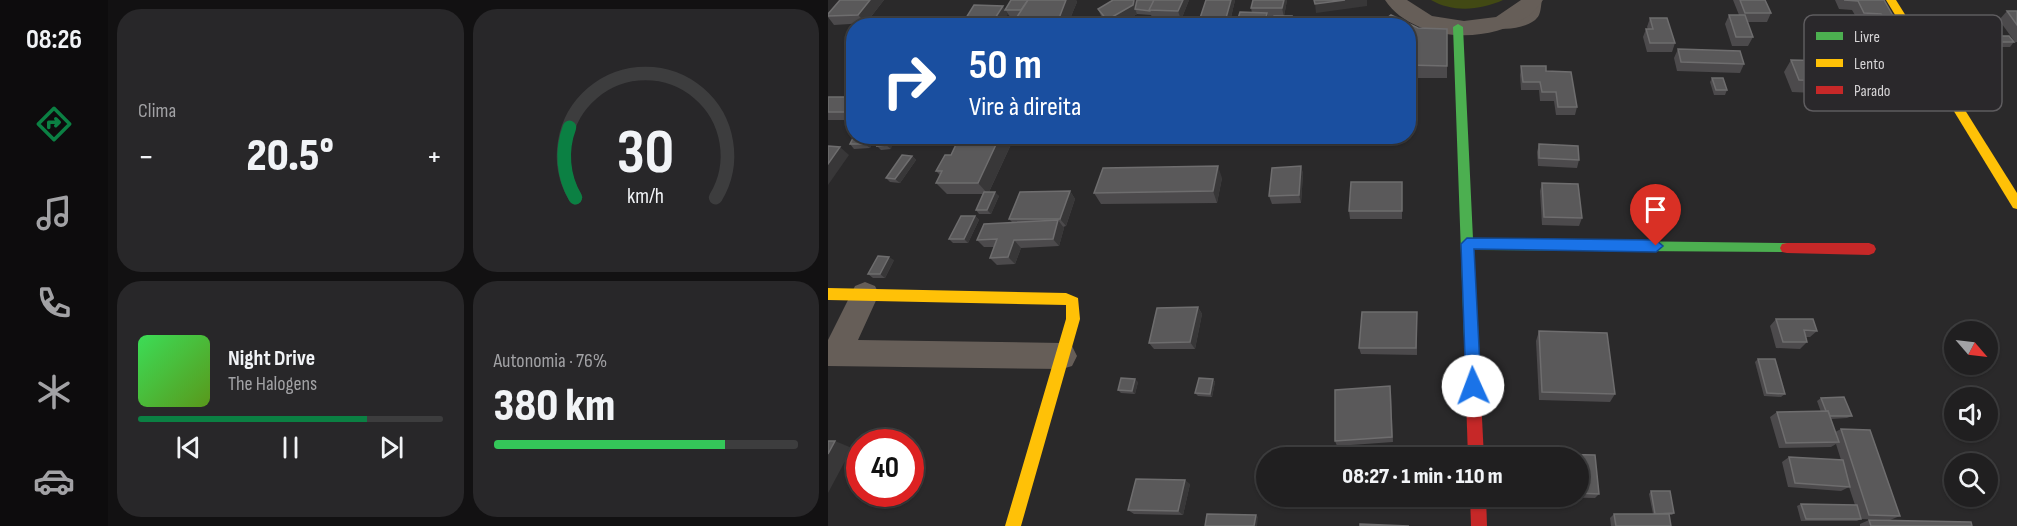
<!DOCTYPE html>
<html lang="pt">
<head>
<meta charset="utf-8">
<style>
	:root { --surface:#201f20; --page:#282729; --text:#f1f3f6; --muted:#a2a2a5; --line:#3d3d3e; --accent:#0b8043 }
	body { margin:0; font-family:"Sofia Sans Condensed",sans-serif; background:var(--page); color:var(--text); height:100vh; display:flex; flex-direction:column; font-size:22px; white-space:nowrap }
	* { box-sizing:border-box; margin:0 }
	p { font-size:20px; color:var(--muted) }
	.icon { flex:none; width:33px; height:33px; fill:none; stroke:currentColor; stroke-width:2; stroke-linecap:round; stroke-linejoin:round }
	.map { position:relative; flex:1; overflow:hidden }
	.side { display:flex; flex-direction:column; gap:9px; padding:9px; background:#121112; width:720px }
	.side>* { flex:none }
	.top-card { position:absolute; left:18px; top:18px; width:570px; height:126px; border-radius:24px; box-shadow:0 2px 4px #0004,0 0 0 2px var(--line); background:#1a4fa0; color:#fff; overflow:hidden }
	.needle { width:39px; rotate:118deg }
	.controls { position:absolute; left:1116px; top:321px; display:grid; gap:12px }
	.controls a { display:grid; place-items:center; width:54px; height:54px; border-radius:50%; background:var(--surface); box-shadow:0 2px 4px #0004,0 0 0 2px var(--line); font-size:30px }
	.speed { position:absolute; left:18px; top:429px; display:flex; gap:12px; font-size:30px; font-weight:700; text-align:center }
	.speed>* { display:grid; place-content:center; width:78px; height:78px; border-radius:50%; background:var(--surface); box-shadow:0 2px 4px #0004,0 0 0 2px var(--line); line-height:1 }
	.speed .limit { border:9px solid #d22; background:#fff; color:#111 }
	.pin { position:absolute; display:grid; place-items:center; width:51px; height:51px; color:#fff; margin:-62px -26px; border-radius:50% 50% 50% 0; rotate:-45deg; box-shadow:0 0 6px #0007 }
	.pin .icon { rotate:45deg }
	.me { position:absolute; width:66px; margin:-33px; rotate:358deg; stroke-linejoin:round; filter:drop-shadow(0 0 4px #0008) }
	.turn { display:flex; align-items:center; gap:21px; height:126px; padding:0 24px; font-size:27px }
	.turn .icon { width:78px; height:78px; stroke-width:2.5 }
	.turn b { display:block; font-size:42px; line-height:51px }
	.big { font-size:45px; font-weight:800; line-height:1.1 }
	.side .tile { flex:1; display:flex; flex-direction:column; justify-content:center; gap:9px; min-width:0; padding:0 21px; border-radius:24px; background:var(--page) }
	.side .dial { align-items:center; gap:0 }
	.dial svg { height:156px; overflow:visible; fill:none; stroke:var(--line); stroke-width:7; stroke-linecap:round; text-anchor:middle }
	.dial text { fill:var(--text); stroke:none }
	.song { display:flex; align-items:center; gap:18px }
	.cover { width:72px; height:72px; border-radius:9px; background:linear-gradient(135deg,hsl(130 70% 55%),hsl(90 70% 35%)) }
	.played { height:6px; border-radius:3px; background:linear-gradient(90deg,var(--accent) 75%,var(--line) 75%) }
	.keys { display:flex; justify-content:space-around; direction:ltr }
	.heat { display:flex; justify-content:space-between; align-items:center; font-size:33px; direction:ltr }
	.charge { height:9px; border-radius:4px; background:linear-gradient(90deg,#34c759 76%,var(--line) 0) }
	.side .tiles { flex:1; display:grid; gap:9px; grid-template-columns:repeat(2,1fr) }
	.trip { position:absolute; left:428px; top:447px; width:333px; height:60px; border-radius:30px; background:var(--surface); box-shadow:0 2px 4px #0004,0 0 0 2px var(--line); font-weight:800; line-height:60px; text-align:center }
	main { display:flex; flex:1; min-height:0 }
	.tab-bar { display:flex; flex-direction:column; width:108px; justify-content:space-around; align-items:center; background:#0d0c0d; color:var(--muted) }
	.tab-bar .icon { width:42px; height:42px }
	.tab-bar .on { color:var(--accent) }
	.tab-bar b { font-size:27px; color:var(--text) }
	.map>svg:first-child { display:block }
	.green { fill:#424914 }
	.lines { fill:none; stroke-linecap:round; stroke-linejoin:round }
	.lane { fill:#665e58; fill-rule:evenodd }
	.street { fill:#665e58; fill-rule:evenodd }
	.fast { fill:#4caf50; fill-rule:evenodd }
	.slow { fill:#ffc107; fill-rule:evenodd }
	.jam { fill:#c62828; fill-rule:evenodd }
	.wall { fill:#4c4a4c }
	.shaded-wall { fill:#383738 }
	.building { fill:#5a595a; stroke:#6e6d6e; stroke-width:1.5 }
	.route { fill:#1a73e8; stroke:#114b97; stroke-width:1.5 }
	.key { fill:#2a282b; stroke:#5e5c5f; stroke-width:1.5 }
	.key-label { font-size:16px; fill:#d7d5d7 }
</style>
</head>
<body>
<main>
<nav class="tab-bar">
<b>08:26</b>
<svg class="icon on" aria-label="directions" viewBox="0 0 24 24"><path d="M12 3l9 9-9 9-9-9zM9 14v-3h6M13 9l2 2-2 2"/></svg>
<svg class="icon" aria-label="music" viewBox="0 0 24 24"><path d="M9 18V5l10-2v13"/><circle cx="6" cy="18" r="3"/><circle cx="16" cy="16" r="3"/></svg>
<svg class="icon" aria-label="phone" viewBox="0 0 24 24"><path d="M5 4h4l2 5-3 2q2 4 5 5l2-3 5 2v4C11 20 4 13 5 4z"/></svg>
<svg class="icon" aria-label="climate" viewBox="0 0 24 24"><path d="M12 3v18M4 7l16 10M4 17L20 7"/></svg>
<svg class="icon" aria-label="car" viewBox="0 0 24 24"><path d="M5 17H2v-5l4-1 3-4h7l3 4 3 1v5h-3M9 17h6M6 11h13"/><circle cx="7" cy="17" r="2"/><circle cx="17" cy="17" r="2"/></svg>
</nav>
<section class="side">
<div class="tiles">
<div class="tile"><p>Clima</p>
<div class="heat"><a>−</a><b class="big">20.5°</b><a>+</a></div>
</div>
<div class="tile dial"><svg viewBox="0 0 100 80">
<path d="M14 69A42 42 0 1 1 86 69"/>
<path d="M14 69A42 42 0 0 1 11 33" stroke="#0b8043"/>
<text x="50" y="56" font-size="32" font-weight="700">30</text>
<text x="50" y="72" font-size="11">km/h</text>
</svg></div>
<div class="tile">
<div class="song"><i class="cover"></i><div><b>Night Drive</b><p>The Halogens</p></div></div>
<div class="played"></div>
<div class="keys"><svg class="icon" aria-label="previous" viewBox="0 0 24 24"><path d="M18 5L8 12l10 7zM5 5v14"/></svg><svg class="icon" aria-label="pause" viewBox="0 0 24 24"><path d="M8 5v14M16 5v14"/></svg><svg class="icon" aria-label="next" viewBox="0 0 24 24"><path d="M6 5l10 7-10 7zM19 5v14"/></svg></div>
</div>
<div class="tile"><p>Autonomia · 76%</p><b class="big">380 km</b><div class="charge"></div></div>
</div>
</section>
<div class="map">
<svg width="1189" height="526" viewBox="0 0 1189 526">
	<rect width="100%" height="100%" fill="#2a292a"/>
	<path class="green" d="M603 0H675C653 10 625 13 603 0Z"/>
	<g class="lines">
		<path class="lane" d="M704 0H714C713 4 713 11 711 15 705 28 672 33 662 25 670 19 686 24 701 14Z"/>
		<g class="street">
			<path d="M557 0H579L604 16 636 21 668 17 693 0H715C684 47 588 47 557 0Z"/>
			<path d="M37 282 47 286 51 294 30 340 234 343 244 346 249 356 244 366 234 369 0 366V340L27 286Z"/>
		</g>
		<path class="fast" d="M630 24 635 27 645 239 959 243 964 244 966 248 964 252 646 250 650 338 648 343 643 345 638 343 636 338 625 27Z"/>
		<g class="slow">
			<path d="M1058 0H1068L1189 193V209L1185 208Z"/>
			<path d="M0 288 238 293 250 298 252 319 193 526H177L238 319V305L0 300Z"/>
		</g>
		<g class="jam">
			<path d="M959 243H1041L1046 245 1048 249 1046 253 1041 255 959 253 954 252 952 248 954 244Z"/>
			<path d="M643 331 648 333 650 338 656 458H640L636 338 638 333Z"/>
			<path d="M642 496H658L659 526H643Z"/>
		</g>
	</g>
	<g class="wall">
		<path d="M12 0H56L38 23 6 25 0 17V14Z"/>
		<path d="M183 0H248L249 2 239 26H183L187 18H183L177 10Z"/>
		<path d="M285 0H361L353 20 325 19 323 15 309 14 289 26H281L274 18 270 9Z"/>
		<path d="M407 0 401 26H375L372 18Z"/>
		<path d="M459 0 456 16H464L466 25 446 17H440L441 22 440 26H408L424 13 423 8Z"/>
		<path d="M905 0H937L943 13 939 22H919L925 37 920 46H904L897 24 901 15H911Z"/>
		<path d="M1007 0H1056L1068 21 1062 30H1051L1047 22H1031L1024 10 1011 9Z"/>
		<path d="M1179 11H1189V42H1187L1171 20Z"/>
		<path d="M822 18 847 43 844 52H819L815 37 818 29H820L819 27Z"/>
		<path d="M580 26 619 66V78H580Z"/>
		<path d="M995 26 1011 38 1008 42H998L992 31Z"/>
		<path d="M1159 36 1186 42 1182 47H1160L1156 41Z"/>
		<path d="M1049 40 1075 53 1072 58 1053 57 1046 45Z"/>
		<path d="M850 49 916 64 912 73 849 71 846 58Z"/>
		<path d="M963 60 1058 88 1049 100 1010 99 1008 94 964 92 956 72Z"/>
		<path d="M693 66 718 71 749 107 747 115H728L726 101H712L711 90H693L692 75Z"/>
		<path d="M884 78 899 90 897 95H886L882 82Z"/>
		<rect x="0" y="97" width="26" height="23"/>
		<path d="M26 136H49L42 148 26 149 22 144Z"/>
		<path d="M53 136 63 149 53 150 49 146Z"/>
		<path d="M186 138 161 192 171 196 163 214H151L148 210 155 194H119L108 183 112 175 108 171 123 155Z"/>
		<path d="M711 144 751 160 749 168 710 166 709 152Z"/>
		<path d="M84 156 88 160 72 183 62 182 58 178Z"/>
		<path d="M473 166 475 174 473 203 444 204 441 196Z"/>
		<path d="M394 178 389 203 273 204 266 193Z"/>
		<path d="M714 183 754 218 751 226 714 225 712 191Z"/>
		<path d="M574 190V219H522L521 211Z"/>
		<path d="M242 191 247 199 238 226 235 227 236 228 231 246 193 248 187 264 169 265 162 258 166 247H156L149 240 184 222 181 219Z"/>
		<path d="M147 216 151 220 140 243H125L121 239Z"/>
		<path d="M66 260 57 278H45L40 274Z"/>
		<path d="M370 307 374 314 367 349H326L321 343Z"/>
		<path d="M589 312V355L533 354 531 348Z"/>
		<path d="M948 319 989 331 982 337H978L979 342 972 349 948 348 942 326Z"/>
		<path d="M711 331 787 394 782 402 711 400 708 341Z"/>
		<path d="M930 359 957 394 953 397 936 396 927 362Z"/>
		<path d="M385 379 387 382 384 397 370 396 367 393Z"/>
		<path d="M310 382 307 394 293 393 290 390Z"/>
		<path d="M563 392 565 442 509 446 507 441Z"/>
		<path d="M993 398 1024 416 1019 418 1003 419 1007 432 1013 429 1072 516 1062 520 1033 519 1029 521H973L969 506 973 504 1027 505 1021 487 1013 491 960 487 954 462 961 457 1013 460 1008 444 1003 447 951 448 942 417 949 412H993L989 401Z"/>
		<path d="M722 454 767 455 771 494 767 498 722 497 750 496V458H720Z"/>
		<path d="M362 484 355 515 306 514 300 510Z"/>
		<path d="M823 491 846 513 844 515H841L843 526H783L782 518 786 514H825L821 494Z"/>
		<path d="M1041 520 1144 526H1032V524Z"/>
	</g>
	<g class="shaded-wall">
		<path d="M42 0H56L38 23 30 15Z"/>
		<path d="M238 0H248L249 2 239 26H228Z"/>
		<path d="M306 0H310L307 9 309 14 289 26H282L279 20Z"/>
		<path d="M355 0H361L353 20 350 11Z"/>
		<path d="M403 0H407L401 26H400L398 18Z"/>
		<path d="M456 0H459L456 17 454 8Z"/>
		<path d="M517 0H539V6L488 13 487 4Z"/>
		<path d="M175 6 180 14 173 26H162Z"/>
		<path d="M439 13 441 22 440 26H436Z"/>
		<path d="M464 16 466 25 462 26Z"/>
		<path d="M42 136H49L42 148 37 144Z"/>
		<path d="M62 136H68L63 149 58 145Z"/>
		<path d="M172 136H185L186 138 160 194 150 183Z"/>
		<path d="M12 147 21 155 0 185V164Z"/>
		<path d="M84 156 88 160 72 183 67 179Z"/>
		<path d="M390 166 394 178 389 203 385 191Z"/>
		<path d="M473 166 475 174 473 203 471 195Z"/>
		<path d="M242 191 247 199 238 226 232 219Z"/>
		<path d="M167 192 171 196 163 214 159 210Z"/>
		<path d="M147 216 151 220 140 243 136 239Z"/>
		<path d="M230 220 236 228 231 246 225 239Z"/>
		<path d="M186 240 193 248 187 264 180 257Z"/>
		<path d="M61 257 66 260 57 278 52 274Z"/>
		<path d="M370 307 374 314 367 349 362 342Z"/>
		<path d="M307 379 310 382 307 394 304 391Z"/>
		<path d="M385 379 387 382 384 397 382 394Z"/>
		<path d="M7 441 24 448 0 493V454Z"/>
		<path d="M357 480 362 484 355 515 350 511Z"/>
		<path d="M428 515 430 517 429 526H426Z"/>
	</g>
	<g class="building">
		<path d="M12 0H42L30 15 0 16V14Z"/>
		<path d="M183 0H200L193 10H177Z"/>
		<path d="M200 0H238L228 26H183Z"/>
		<path d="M285 0H306L305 5 279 20 270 9Z"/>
		<path d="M309 0H326L322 11 307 9Z"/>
		<path d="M326 0H355L350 11 321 10Z"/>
		<path d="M378 0H403L398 18H372Z"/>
		<path d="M425 0H456L454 8H423Z"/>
		<path d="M486 0H517L487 4Z"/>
		<path d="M912 0H937L943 13H917Z"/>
		<path d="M1016 0H1056L1068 21H1057L1053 14 1036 13 1030 1Z"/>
		<path d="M146 5 175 6 162 26H133Z"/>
		<path d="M1179 11H1189V25Z"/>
		<path d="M412 12 439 13 436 26 408 25Z"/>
		<path d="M563 15 590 28 619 29V66L580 65V26H549Z"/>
		<path d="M901 15H917L925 37H908Z"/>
		<path d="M446 16H464L462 26H444Z"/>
		<path d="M523 18 534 26H512Z"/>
		<path d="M822 18H839L847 43H822L818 29H825Z"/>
		<path d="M294 22 318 23 317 26H292Z"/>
		<path d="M1159 36H1181L1186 42H1164Z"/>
		<path d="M850 49 912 51 916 64 853 62Z"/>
		<path d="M963 60 1046 62 1058 88 1019 87 1016 81 971 80Z"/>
		<path d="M693 66H718V71L743 72 749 107H730L728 92H714L712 82H695Z"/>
		<path d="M884 78H895L899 90H888Z"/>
		<rect x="0" y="97" width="26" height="15"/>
		<path d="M26 136H42L37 144H22Z"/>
		<path d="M53 136H62L58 145 49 146Z"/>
		<path d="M132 136H172L150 183H108L114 171H108L117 155H123Z"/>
		<path d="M711 144 750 146 751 160 711 158Z"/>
		<path d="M0 146 12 147 0 164Z"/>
		<path d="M74 155 84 156 67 179 58 178Z"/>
		<path d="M390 166 385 191 266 193 275 168Z"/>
		<path d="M473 166 471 195 441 196 444 168Z"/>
		<path d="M523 182H574V211H521Z"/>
		<path d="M714 183 750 184 754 218 716 217Z"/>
		<path d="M242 191 232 219H181L192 192Z"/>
		<path d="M156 192H167L159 210H148Z"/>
		<path d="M133 216H147L136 239H121Z"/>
		<path d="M230 220 225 239 186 240 180 257 162 258 169 239 149 240 156 224Z"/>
		<path d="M50 256 61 257 52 274H40Z"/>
		<path d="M370 307 362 342 321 343 329 308Z"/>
		<path d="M534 312H589L588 348H531Z"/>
		<path d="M948 319H985L989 331 976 330 979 342H955Z"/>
		<path d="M711 331 779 333 787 394 714 392Z"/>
		<path d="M930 359H947L957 394 939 393Z"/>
		<path d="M293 378 307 379 304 391 290 390Z"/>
		<path d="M371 378 385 379 382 394 367 393Z"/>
		<path d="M562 386 564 437 507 441V390Z"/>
		<path d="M1016 397 1024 416H1002L1000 411H998L993 398Z"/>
		<path d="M1000 411 1011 442 958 443 949 412Z"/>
		<path d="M1013 429 1042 430 1072 516 1041 515Z"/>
		<path d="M0 441H7L0 454Z"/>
		<path d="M722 454 767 455 771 494 750 493V458H722Z"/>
		<path d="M961 457 1015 460 1022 487 967 483Z"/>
		<path d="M308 479 357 480 350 511 300 510Z"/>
		<path d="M823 491H842L846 513 827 514Z"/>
		<path d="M973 504 1029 505 1033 519H978Z"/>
		<path d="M379 514 428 515 426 526H377Z"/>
		<path d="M786 514H841L843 526H788Z"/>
		<path d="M1041 520 1143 522 1144 526H1043Z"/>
		<path d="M532 524 581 526H532Z"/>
	</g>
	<path class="route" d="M639 238 828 240 835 246 828 252 646 249 653 386 651 391 645 393 640 391 638 386 633 244Z"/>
	<rect x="976" y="15" width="198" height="96" rx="9" class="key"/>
	<rect x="988" y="32" width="27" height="8" fill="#4caf50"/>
	<rect x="988" y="59" width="27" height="8" fill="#ffc107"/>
	<rect x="988" y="86" width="27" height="8" fill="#c62828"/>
	<g class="key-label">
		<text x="1026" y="42">Livre</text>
		<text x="1026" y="69">Lento</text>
		<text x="1026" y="96">Parado</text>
	</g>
</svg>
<div class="controls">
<a><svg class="needle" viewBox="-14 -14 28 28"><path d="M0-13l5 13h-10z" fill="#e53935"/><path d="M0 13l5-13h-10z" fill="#a2a2a5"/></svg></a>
<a><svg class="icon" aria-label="sound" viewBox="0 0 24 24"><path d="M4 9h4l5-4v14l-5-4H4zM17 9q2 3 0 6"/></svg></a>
<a><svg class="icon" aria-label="search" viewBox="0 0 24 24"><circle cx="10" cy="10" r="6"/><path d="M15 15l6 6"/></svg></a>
</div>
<div class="speed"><div class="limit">40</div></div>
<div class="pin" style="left:828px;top:246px;background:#d93025"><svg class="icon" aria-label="arrive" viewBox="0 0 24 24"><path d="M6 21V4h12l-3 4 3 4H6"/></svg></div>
<svg class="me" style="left:645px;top:386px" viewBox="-20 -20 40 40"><circle r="19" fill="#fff"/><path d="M0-13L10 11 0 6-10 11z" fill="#1a73e8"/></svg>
<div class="trip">08:27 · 1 min · 110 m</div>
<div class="top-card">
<div class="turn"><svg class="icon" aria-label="right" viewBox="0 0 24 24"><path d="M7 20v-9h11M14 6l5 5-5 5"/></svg><div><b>50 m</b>Vire à direita</div></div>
</div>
</div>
</main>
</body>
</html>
